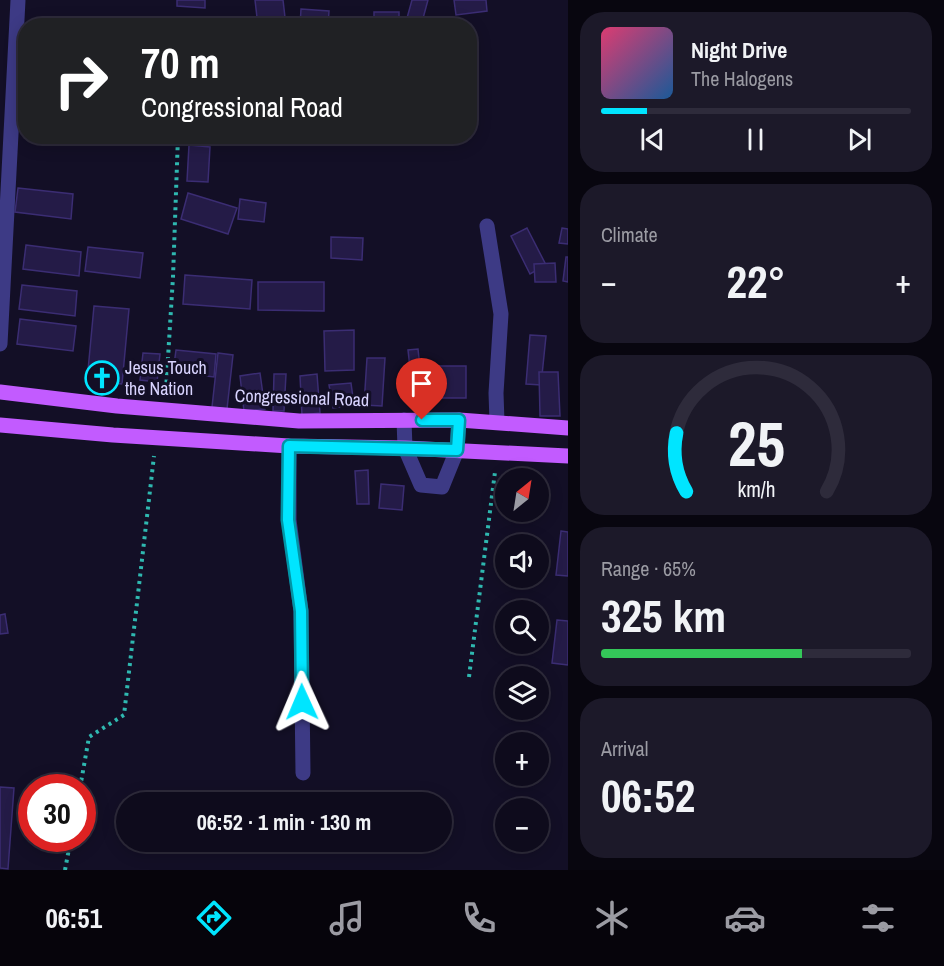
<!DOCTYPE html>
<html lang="en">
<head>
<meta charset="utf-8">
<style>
	:root { --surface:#0e0b1c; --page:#1c1929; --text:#f1f3f6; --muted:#9b9ba3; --line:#2e2b3b; --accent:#00e5ff }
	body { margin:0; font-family:"Archivo Narrow",sans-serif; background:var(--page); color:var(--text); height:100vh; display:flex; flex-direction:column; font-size:22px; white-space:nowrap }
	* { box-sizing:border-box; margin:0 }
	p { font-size:20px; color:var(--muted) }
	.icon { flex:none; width:33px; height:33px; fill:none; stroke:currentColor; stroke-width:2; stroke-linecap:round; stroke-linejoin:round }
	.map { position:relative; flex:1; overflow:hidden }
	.details { display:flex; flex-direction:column; gap:12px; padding:12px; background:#08060f; width:376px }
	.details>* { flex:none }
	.banner { position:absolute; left:18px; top:18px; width:459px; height:126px; border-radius:24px; box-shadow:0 3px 15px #0003,0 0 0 2px var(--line); background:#202124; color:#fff; overflow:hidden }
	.needle { width:39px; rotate:30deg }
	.tools { position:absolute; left:495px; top:468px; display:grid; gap:12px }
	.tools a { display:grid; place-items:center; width:54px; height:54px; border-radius:50%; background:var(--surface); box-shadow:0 3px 15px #0003,0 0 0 2px var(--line); font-size:30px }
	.speed { position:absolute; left:18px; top:774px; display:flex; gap:12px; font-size:30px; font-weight:700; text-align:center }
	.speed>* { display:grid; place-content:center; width:78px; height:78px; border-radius:50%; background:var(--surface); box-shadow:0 3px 15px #0003,0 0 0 2px var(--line); line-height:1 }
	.speed .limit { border:9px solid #d22; background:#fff; color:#111 }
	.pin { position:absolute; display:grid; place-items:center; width:51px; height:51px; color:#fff; margin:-62px -26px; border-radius:50% 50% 50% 0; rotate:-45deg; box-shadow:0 0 6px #0007 }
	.pin .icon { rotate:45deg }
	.me { position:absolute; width:66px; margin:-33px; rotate:359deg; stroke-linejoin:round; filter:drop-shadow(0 0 4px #0008) }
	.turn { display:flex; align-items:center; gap:21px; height:126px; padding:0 24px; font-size:27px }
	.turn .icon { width:78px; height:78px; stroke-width:2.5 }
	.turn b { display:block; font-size:42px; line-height:51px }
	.big { font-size:45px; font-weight:800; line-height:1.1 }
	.details .widget { flex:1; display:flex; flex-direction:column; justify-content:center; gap:9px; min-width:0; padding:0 21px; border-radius:24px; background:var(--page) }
	.details .dial { align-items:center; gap:0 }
	.dial svg { height:156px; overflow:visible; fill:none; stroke:var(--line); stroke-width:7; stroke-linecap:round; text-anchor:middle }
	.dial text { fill:var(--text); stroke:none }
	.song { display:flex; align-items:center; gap:18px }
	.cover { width:72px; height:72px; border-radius:9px; background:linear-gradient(135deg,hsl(340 70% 55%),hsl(210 70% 35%)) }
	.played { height:6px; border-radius:3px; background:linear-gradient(90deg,var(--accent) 15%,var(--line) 15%) }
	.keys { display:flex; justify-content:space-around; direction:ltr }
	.heat { display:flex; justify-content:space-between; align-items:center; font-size:33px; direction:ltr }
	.charge { height:9px; border-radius:4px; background:linear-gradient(90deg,#34c759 65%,var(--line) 0) }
	.trip { position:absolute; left:116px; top:792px; width:336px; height:60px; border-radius:30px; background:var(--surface); box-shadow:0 3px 15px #0003,0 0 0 2px var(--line); font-weight:800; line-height:60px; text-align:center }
	.dock { display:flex; height:96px; justify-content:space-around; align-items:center; background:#06040b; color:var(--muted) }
	.dock .icon { width:42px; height:42px }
	.dock .on { color:var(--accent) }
	.dock b { font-size:27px; color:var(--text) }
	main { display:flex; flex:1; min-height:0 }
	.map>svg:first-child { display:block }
	.building { fill:#241b47; stroke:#3b2d73; stroke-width:1.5 }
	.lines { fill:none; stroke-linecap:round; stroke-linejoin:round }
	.path { stroke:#2fb8b0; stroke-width:4; stroke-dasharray:3 4.5; stroke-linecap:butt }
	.minor { stroke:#3d3a85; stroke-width:15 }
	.major { stroke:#c25bff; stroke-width:15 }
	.route-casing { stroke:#0095a6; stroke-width:15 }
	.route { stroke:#00e5ff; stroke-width:10 }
	.labels { text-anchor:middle; stroke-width:6; stroke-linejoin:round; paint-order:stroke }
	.poi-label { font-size:18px; fill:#d9d4ff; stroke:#130f26; text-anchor:start }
	.street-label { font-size:18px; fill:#d9d4ff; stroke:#130f26 }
</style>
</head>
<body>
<main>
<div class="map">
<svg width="568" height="870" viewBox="0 0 568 870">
	<rect width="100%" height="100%" fill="#130f26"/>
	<g class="building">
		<path d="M177 0H205V8L177 6Z"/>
		<path d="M255 0H283L286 26H258Z"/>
		<path d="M412 0H428L422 22 407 18Z"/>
		<path d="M454 0H486L487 11 456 15Z"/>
		<path d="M301 9 329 11 328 26H300Z"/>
		<rect x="374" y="12" width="25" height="14"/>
		<path d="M189 145 210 147 208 182 187 181Z"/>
		<path d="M18 188 73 194 71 219 15 212Z"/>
		<path d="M188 193 237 208 228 234 181 219Z"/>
		<path d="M240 199 266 203 264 222 238 219Z"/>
		<path d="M527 228 546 265 530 274 511 236Z"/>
		<path d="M562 228 568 229V244L559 243Z"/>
		<path d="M331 237 363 238 362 260 331 258Z"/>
		<path d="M26 245 81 252 79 276 23 269Z"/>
		<path d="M88 247 143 253 140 278 85 271Z"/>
		<path d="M566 257H568V282L563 281Z"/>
		<path d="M555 263 556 282H535L534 264Z"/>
		<path d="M185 275 252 280 250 309 183 304Z"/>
		<path d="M258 282H324V311L258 310Z"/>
		<path d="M22 285 77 291 75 316 19 309Z"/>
		<path d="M94 306 129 309 122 384 87 381Z"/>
		<path d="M20 319 76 326 73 351 17 344Z"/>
		<path d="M354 330V370L325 371 324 331Z"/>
		<path d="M530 335 546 336 541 385 526 384Z"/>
		<path d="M418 349 421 377 411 378 408 350Z"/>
		<path d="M176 350 216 354 214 377 173 372Z"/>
		<path d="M143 353 160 354 157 382 140 380Z"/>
		<path d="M218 353 233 355 227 409 212 407Z"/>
		<path d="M367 358H385L382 406 364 405Z"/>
		<rect x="438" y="366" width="28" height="32"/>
		<path d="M539 372H558L560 416H540Z"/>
		<path d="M260 373 265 409 244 411 240 376Z"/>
		<path d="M274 374H286L284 411H273Z"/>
		<path d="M317 374 320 413 302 415 300 376Z"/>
		<path d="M351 383 354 405 333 408 329 385Z"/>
		<path d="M368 470 369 504H357L355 471Z"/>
		<path d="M381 484 404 486 402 510 379 508Z"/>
		<path d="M561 531 568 532V576L556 575Z"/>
		<path d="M5 614 8 633 0 634V615Z"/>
		<path d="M557 620 568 621V665L552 663Z"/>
		<path d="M0 787 14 788 8 869 0 868Z"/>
	</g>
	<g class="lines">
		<g class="path">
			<path d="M181 26V19"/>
			<path d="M166 390 173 277 178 136"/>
			<path d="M469 677 495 472"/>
			<path d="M80 788 89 737 124 715 154 456"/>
			<path d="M65 870 71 838"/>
		</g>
		<g class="minor">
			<path d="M487 226 501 314 496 393 497 422"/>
			<path d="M0 344 18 0"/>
			<path d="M404 420 405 448 421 485 442 487 457 450 459 420"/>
			<path d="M289 446V520L301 611 303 773"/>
		</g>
		<g class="major">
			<path d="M0 392 117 406 299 421 459 420 568 428"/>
			<path d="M0 425 113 435 289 446 405 448 568 456"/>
		</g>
	</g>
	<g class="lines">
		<g class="route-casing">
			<path id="route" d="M302 702 301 611 288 520 289 446 457 450 459 420H422"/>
		</g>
		<use href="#route" class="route"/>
	</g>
	<defs>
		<g id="church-ring" transform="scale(1.725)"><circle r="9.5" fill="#130f26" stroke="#00e5ff" stroke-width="1.5"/><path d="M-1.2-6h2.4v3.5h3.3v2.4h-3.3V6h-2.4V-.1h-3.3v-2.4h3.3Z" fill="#00e5ff"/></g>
	</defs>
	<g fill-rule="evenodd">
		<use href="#church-ring" x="102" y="378"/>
	</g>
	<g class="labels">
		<g class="poi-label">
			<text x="125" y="374">Jesus Touch<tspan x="125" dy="21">the Nation</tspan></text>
		</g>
		<g class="street-label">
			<text transform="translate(302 398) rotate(2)" y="6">Congressional Road</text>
		</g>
	</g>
</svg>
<div class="tools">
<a><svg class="needle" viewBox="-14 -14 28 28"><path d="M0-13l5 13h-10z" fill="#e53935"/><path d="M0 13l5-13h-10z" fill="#9b9ba3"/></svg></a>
<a><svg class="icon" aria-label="sound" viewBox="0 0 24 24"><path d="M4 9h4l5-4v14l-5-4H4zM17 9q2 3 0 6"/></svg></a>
<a><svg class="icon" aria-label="search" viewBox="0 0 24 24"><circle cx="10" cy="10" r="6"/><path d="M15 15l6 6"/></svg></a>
<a><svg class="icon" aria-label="layers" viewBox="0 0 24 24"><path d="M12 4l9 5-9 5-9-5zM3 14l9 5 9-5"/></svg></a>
<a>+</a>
<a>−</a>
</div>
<div class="speed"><div class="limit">30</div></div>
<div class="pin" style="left:422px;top:420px;background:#d93025"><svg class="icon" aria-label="arrive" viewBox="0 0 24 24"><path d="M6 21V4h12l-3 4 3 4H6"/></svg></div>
<svg class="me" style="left:302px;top:702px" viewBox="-20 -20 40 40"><path d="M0-17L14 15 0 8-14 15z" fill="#00e5ff" stroke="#fff" stroke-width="4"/></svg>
<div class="trip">06:52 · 1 min · 130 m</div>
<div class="banner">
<div class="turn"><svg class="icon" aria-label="right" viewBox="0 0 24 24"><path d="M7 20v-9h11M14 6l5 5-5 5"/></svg><div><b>70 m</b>Congressional Road</div></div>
</div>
</div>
<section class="details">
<div class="widget">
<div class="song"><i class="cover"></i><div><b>Night Drive</b><p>The Halogens</p></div></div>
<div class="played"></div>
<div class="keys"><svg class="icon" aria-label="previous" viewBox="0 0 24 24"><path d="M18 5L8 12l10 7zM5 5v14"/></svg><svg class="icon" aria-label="pause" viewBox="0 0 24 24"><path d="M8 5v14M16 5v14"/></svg><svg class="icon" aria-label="next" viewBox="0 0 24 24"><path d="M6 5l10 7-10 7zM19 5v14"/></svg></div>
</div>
<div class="widget"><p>Climate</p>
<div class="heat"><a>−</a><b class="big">22°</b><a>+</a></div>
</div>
<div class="widget dial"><svg viewBox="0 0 100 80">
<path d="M14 69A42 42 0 1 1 86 69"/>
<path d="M14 69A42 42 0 0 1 9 39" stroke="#00e5ff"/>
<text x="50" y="56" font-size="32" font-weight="700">25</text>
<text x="50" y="72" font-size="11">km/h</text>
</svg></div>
<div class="widget"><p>Range · 65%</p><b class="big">325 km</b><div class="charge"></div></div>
<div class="widget"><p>Arrival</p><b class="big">06:52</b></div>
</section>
</main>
<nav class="dock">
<b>06:51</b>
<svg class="icon on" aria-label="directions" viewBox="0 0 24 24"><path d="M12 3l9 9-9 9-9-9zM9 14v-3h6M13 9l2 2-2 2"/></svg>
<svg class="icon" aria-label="music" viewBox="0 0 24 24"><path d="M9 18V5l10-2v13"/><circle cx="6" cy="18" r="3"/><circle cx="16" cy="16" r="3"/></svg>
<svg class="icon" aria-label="phone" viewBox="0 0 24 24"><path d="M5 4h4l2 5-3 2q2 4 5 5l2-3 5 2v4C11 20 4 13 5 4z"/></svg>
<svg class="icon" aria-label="climate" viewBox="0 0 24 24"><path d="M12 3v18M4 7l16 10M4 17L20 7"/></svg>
<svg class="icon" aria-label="car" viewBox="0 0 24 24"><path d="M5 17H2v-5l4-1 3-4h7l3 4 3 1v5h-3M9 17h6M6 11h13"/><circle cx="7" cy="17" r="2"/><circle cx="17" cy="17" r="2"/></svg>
<svg class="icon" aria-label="filters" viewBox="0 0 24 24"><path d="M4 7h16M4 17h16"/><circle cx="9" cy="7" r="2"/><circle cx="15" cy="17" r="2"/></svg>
</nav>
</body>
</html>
